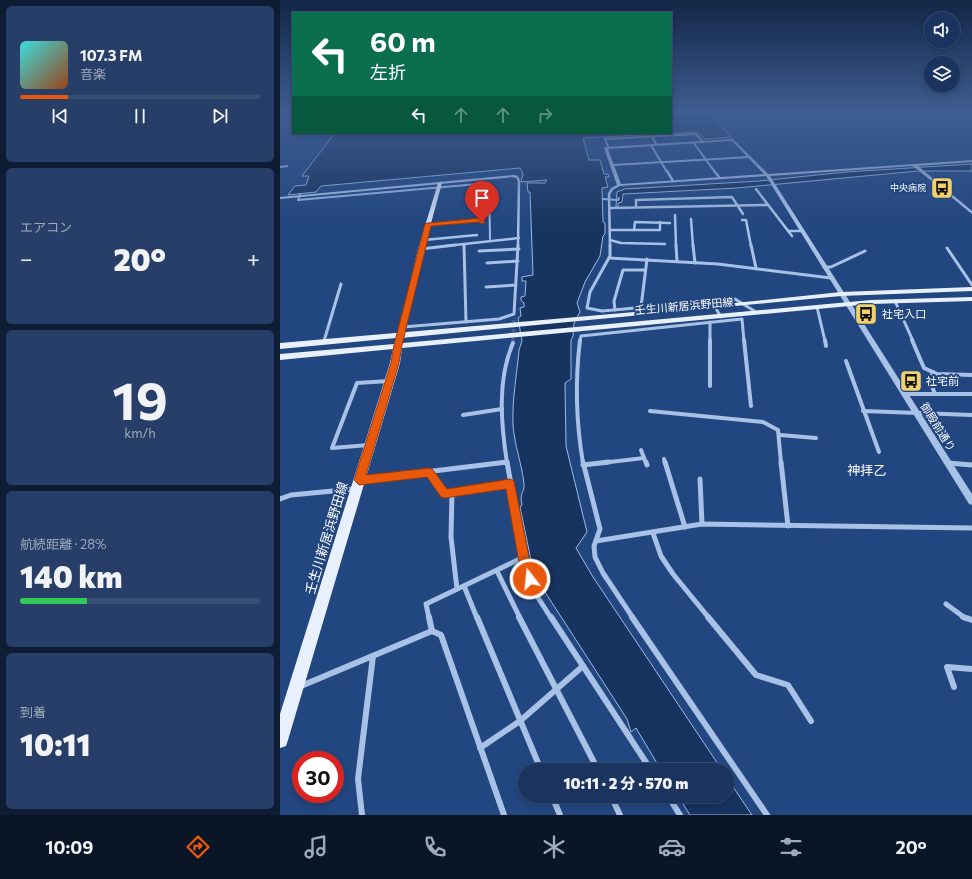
<!DOCTYPE html>
<html lang="ja">
<head>
<meta charset="utf-8">
<style>
	:root { --surface:#1a345f; --page:#273f68; --text:#f1f3f6; --muted:#9faabd; --line:#384f74; --accent:#ea580c }
	body { margin:0; font-family:Commissioner,"Noto Sans JP",sans-serif; background:var(--page); color:var(--text); height:100vh; display:flex; flex-direction:column; font-size:15px; white-space:nowrap }
	* { box-sizing:border-box; margin:0 }
	p { font-size:13px; color:var(--muted) }
	.icon { flex:none; width:22px; height:22px; fill:none; stroke:currentColor; stroke-width:2; stroke-linecap:round; stroke-linejoin:round }
	.map { position:relative; flex:1; overflow:hidden }
	.sheet { display:flex; flex-direction:column; gap:6px; padding:6px; background:#0e1d34; width:280px }
	.sheet>* { flex:none }
	.guide { position:absolute; left:12px; top:12px; width:380px; height:122px; border-radius:0px; box-shadow:0 2px 6px #0003,0 0 0 1px var(--line); background:#0b6e4f; color:#fff; overflow:hidden }
	.fabs { position:absolute; left:644px; top:12px; display:grid; gap:8px }
	.fabs a { display:grid; place-items:center; width:36px; height:36px; border-radius:50%; background:var(--surface); box-shadow:0 2px 6px #0003,0 0 0 1px var(--line); font-size:20px }
	.speed { position:absolute; left:12px; top:751px; display:flex; gap:8px; font-size:20px; font-weight:700; text-align:center }
	.speed>* { display:grid; place-content:center; width:52px; height:52px; border-radius:50%; background:var(--surface); box-shadow:0 2px 6px #0003,0 0 0 1px var(--line); line-height:1 }
	.speed .limit { border:6px solid #d22; background:#fff; color:#111 }
	.pin { position:absolute; display:grid; place-items:center; width:34px; height:34px; color:#fff; margin:-41px -17px; border-radius:50% 50% 50% 0; rotate:-45deg; box-shadow:0 0 4px #0007 }
	.pin .icon { rotate:45deg }
	.me { position:absolute; width:44px; margin:-22px; rotate:344deg; stroke-linejoin:round; filter:drop-shadow(0 0 3px #0008) }
	.turn { display:flex; align-items:center; gap:14px; height:84px; padding:0 12px; font-size:18px }
	.turn .icon { width:52px; height:52px; stroke-width:2.5 }
	.turn b { display:block; font-size:28px; line-height:34px }
	.lanes { display:flex; align-items:center; height:38px; padding:0 12px; background:#0003; justify-content:center; gap:20px; direction:ltr }
	.lanes .off { opacity:.35 }
	.big { font-size:30px; font-weight:800; line-height:1.1 }
	.sheet .card { flex:1; display:flex; flex-direction:column; justify-content:center; gap:6px; min-width:0; padding:0 14px; border-radius:6px; background:var(--page) }
	.sheet .dial { align-items:center; gap:0 }
	.dial b { font-size:52px; line-height:1 }
	.song { display:flex; align-items:center; gap:12px }
	.cover { width:48px; height:48px; border-radius:6px; background:linear-gradient(135deg,hsl(180 70% 55%),hsl(20 70% 35%)) }
	.played { height:4px; border-radius:2px; background:linear-gradient(90deg,var(--accent) 20%,var(--line) 20%) }
	.keys { display:flex; justify-content:space-around; direction:ltr }
	.heat { display:flex; justify-content:space-between; align-items:center; font-size:22px; direction:ltr }
	.charge { height:6px; border-radius:3px; background:linear-gradient(90deg,#34c759 28%,var(--line) 0) }
	.trip { position:absolute; left:238px; top:763px; width:216px; height:40px; border-radius:20px; background:var(--surface); box-shadow:0 2px 6px #0003,0 0 0 1px var(--line); font-weight:800; line-height:40px; text-align:center }
	.tabs { display:flex; height:64px; justify-content:space-around; align-items:center; background:#0a1526; color:var(--muted) }
	.tabs .icon { width:28px; height:28px }
	.tabs .active { color:var(--accent) }
	.tabs b { font-size:18px; color:var(--text) }
	main { display:flex; flex:1; min-height:0 }
	.map>svg:first-child { display:block }
	.water { fill:#17335f; stroke:#9cbbe8 }
	.lines { fill:none; stroke-linecap:round; stroke-linejoin:round }
	.stream { stroke:#9cbbe8; stroke-width:2 }
	.minor-tunnel-far1 { stroke:#436292; stroke-width:3; stroke-dasharray:3 1.5; stroke-linecap:butt }
	.minor-tunnel { stroke:#436292; stroke-width:4; stroke-dasharray:4 2; stroke-linecap:butt }
	.minor-far5 { stroke:#a8c1e7; stroke-width:2 }
	.minor-far4 { stroke:#a8c1e7; stroke-width:2.5 }
	.minor-far3 { stroke:#a8c1e7; stroke-width:3 }
	.minor-far2 { stroke:#a8c1e7; stroke-width:4 }
	.minor-far1 { stroke:#a8c1e7; stroke-width:5 }
	.minor { stroke:#a8c1e7; stroke-width:6 }
	.tertiary { fill:#a8c1e7; fill-rule:evenodd }
	.secondary { fill:#d2e0f6; fill-rule:evenodd }
	.primary { fill:#e9f0fd; fill-rule:evenodd }
	.route { fill:#ea580c; stroke:#983908 }
	.labels { text-anchor:middle; stroke-width:4; stroke-linejoin:round; paint-order:stroke }
	.far-poi-label { font-size:9px; fill:#fff; stroke:#22467f; text-anchor:end }
	.street-label { font-size:11px; fill:#fff; stroke:#22467f }
	.poi-label { font-size:11px; fill:#fff; stroke:#22467f; text-anchor:start }
	.quarter-label { font-size:13px; fill:#fff; stroke:#22467f }
	.near-street-label { font-size:13px; fill:#fff; stroke:#22467f }
</style>
</head>
<body>
<main>
<section class="sheet">
<div class="card">
<div class="song"><i class="cover"></i><div><b>107.3 FM</b><p>音楽</p></div></div>
<div class="played"></div>
<div class="keys"><svg class="icon" aria-label="previous" viewBox="0 0 24 24"><path d="M18 5L8 12l10 7zM5 5v14"/></svg><svg class="icon" aria-label="pause" viewBox="0 0 24 24"><path d="M8 5v14M16 5v14"/></svg><svg class="icon" aria-label="next" viewBox="0 0 24 24"><path d="M6 5l10 7-10 7zM19 5v14"/></svg></div>
</div>
<div class="card"><p>エアコン</p>
<div class="heat"><a>−</a><b class="big">20°</b><a>+</a></div>
</div>
<div class="card dial"><b>19</b><p>km/h</p></div>
<div class="card"><p>航続距離 · 28%</p><b class="big">140 km</b><div class="charge"></div></div>
<div class="card"><p>到着</p><b class="big">10:11</b></div>
</section>
<div class="map">
<svg width="692" height="815" viewBox="0 0 692 815">
	<rect width="100%" height="100%" fill="#22467f"/>
	<g class="water">
		<path d="M391 112H428L451 137 425 139 418 132 303 138 309 160H320L324 174H328L329 177H325L328 187 322 188 323 222 325 223V234L323 236 320 256 305 282 297 303 300 312 294 323 293 336 291 340V379L285 383 286 446 307 532 296 548 313 577 442 770H381L356 728 351 732 347 719 265 592 267 588 261 578 258 579 251 560 240 507 242 505C239 492 245 492 244 484 242 464 234 444 233 424 232 399 237 374 239 350L242 341 238 318 241 316 240 308 244 307V303L241 300V297L245 296 246 281H242V277L253 275 250 192H248L247 183H265L267 180 241 182 243 174 240 168 41 186 36 192 8 195 15 186 26 185 29 176H22L55 133H391Z"/>
		<path d="M692 164V171H638L457 188 343 194 342 202 338 203V207H336L337 192 345 189 479 181 566 172Z"/>
		<path d="M447 778 472 815H410L398 796H447Z"/>
	</g>
	<g class="lines">
		<g class="stream">
			<path d="M20 194 18 200 209 183 210 239"/>
			<path d="M323 199 338 200 339 198"/>
		</g>
		<path class="minor-tunnel-far1" d="M233 341 234 318"/>
		<path class="minor-tunnel" d="M233 343V340"/>
		<g class="minor-far5">
			<path d="M372 136 376 144"/>
			<path d="M413 142 435 172"/>
			<path d="M371 145 387 172"/>
			<path d="M328 147 325 139 416 134 423 142"/>
			<path d="M333 165 469 157"/>
		</g>
		<g class="minor-far4">
			<path d="M387 171 393 181"/>
			<path d="M434 171 440 178"/>
			<path d="M233 176 237 177 239 181 238 246"/>
			<path d="M476 189 512 236"/>
			<path d="M356 207V200L452 197 463 214"/>
			<path d="M330 208 488 205"/>
			<path d="M395 215 396 246"/>
			<path d="M411 219 413 246"/>
			<path d="M462 220H466L471 246"/>
			<path d="M148 225 202 220"/>
			<path d="M330 230H380V222"/>
			<path d="M354 230 355 222 390 223"/>
			<path d="M508 231H522"/>
			<path d="M144 240 197 235"/>
			<path d="M330 240 341 243 385 244"/>
			<path d="M184 244V246"/>
			<path d="M166 246 239 238"/>
			<path d="M330 246 329 194 332 189 339 185"/>
		</g>
		<g class="minor-far3">
			<path d="M184 245 186 322"/>
			<path d="M330 245V256L310 292 307 308 322 311 455 299 476 312"/>
			<path d="M396 245 397 261"/>
			<path d="M413 245 415 263"/>
			<path d="M471 245 476 268"/>
			<path d="M667 248 692 285"/>
			<path d="M141 249 175 245"/>
			<path d="M199 251 239 249"/>
			<path d="M329 258 438 264 551 278"/>
			<path d="M207 263 238 261"/>
			<path d="M544 267H551L585 251"/>
			<path d="M206 287 236 285"/>
			<path d="M615 301 633 341"/>
			<path d="M361 307 367 259"/>
			<path d="M435 307 441 317"/>
			<path d="M537 307 545 341"/>
			<path d="M335 310 334 301 343 270H365"/>
			<path d="M430 322V341"/>
			<path d="M123 327 219 319 234 314 238 245"/>
			<path d="M44 341 61 284"/>
			<path d="M300 341 301 336 462 319 464 341"/>
		</g>
		<g class="minor-far2">
			<path d="M300 340C295 381 296 422 303 463"/>
			<path d="M430 340V386"/>
			<path d="M464 340 471 406"/>
			<path d="M545 340 546 346"/>
			<path d="M632 340 644 368 657 374 692 375"/>
			<path d="M566 361 599 452"/>
			<path d="M653 372 650 381 655 394"/>
			<path d="M624 394H692"/>
			<path d="M370 411 483 422 498 430 501 463"/>
			<path d="M583 411 692 415"/>
			<path d="M183 415 222 409"/>
			<path d="M500 435 536 438"/>
			<path d="M89 445 52 448 77 383 109 381"/>
			<path d="M361 450 366 463"/>
			<path d="M384 459 385 463"/>
			<path d="M219 463 227 462"/>
			<path d="M227 463C221 424 217 380 233 343"/>
			<path d="M321 463 364 458"/>
		</g>
		<g class="minor-far1">
			<path d="M227 462 245 562 257 596 271 618"/>
			<path d="M303 462 320 529 314 546 315 557 323 573 353 618"/>
			<path d="M366 462 367 465"/>
			<path d="M385 462 405 527"/>
			<path d="M501 462 508 526"/>
			<path d="M668 463 692 465"/>
			<path d="M303 465 329 462"/>
			<path d="M150 473 165 494 230 484"/>
			<path d="M420 479 422 524"/>
			<path d="M80 480 227 462"/>
			<path d="M172 492 171 537 177 589"/>
			<path d="M0 499 11 495 74 489"/>
			<path d="M373 533 381 556 393 574 429 618"/>
			<path d="M316 541 422 524 692 528"/>
			<path d="M217 571 240 618"/>
			<path d="M184 586 197 618"/>
			<path d="M666 604 685 618"/>
			<path d="M149 618 146 604 244 557"/>
		</g>
		<g class="minor">
			<path d="M197 617 261 770"/>
			<path d="M239 617 318 770"/>
			<path d="M271 617 371 770"/>
			<path d="M352 617 487 815"/>
			<path d="M428 617 476 675 508 685 531 721"/>
			<path d="M683 617 692 620"/>
			<path d="M152 631 161 635 224 815"/>
			<path d="M21 686 152 631 149 617"/>
			<path d="M674 687 667 667 692 669"/>
			<path d="M200 748 240 721 303 666"/>
			<path d="M272 796 280 815"/>
			<path d="M331 796 340 815"/>
			<path d="M388 796 400 815"/>
			<path d="M82 815 78 779 93 656"/>
		</g>
		<g class="tertiary">
			<path d="M453 139 488 174 692 160V162L638 166 692 211V214L633 166 490 176 692 494V505L689 504 486 176 339 186 337 185 324 148 326 147ZM452 141 484 174 341 184 328 149Z"/>
			<path d="M8 165V167L0 168V166Z"/>
			<path d="M233 175 235 176 234 177 0 199V197Z"/>
		</g>
		<path class="secondary" d="M160 182 162 183 144 249 124 334 123 336H119L118 334 138 249 158 183Z"/>
		<path class="primary" d="M692 287V291L561 296 121 338 123 340V343L591 300 692 297V301L591 304 122 348 120 363 8 740 6 746 0 748V714L110 363 113 349 0 360V354L114 344 116 338 0 349V343L435 305 561 292Z"/>
	</g>
	<linearGradient id="sky" x2="0" y2="1"><stop stop-color="#132646"/><stop offset="0.49" stop-color="#3e5d90"/><stop offset="1" stop-color="#3e5d90" stop-opacity="0"/></linearGradient>
	<rect width="692" height="227" fill="url(#sky)"/>
	<path class="route" d="M202 218 205 222 202 224 199 222 151 226 122 345 119 363 86 475 150 468 153 470 167 489 230 479 234 481 250 562 256 579 254 583 250 585 245 583 239 562 226 489 165 498 161 497 147 477 79 485 74 480 111 363 114 345 145 224 148 223Z"/>
	<defs>
		<g id="bus-square" transform="scale(1.15)"><rect x="-9" y="-9" width="18" height="18" rx="4" fill="#f2d16a" stroke="#22467f"/><path d="M-5-6H5V4H4V6H2V4H-2V6H-4V4H-5ZM-3.5-4V0h7V-4ZM-3.5 1.2v1.5H-2V1.2ZM2 1.2v1.5H3.5V1.2Z" fill="#111"/></g>
	</defs>
	<g fill-rule="evenodd">
		<use href="#bus-square" x="662" y="188"/>
		<use href="#bus-square" x="586" y="314"/>
		<use href="#bus-square" x="631" y="381"/>
	</g>
	<g class="labels">
		<g class="far-poi-label">
			<text x="646" y="191">中央病院</text>
		</g>
		<g class="street-label">
			<text transform="translate(404 306) rotate(-5)" y="4">壬生川新居浜野田線</text>
			<text transform="translate(658 427) rotate(58)" y="4">御殿前通り</text>
		</g>
		<g class="poi-label">
			<text x="602" y="318">社宅入口</text>
			<text x="646" y="385">社宅前</text>
		</g>
		<g class="quarter-label">
			<text x="587" y="475">神拝乙</text>
		</g>
		<g class="near-street-label">
			<text transform="translate(46 538) rotate(-73)" y="5">壬生川新居浜野田線</text>
		</g>
	</g>
</svg>
<div class="fabs">
<a><svg class="icon" aria-label="sound" viewBox="0 0 24 24"><path d="M4 9h4l5-4v14l-5-4H4zM17 9q2 3 0 6"/></svg></a>
<a><svg class="icon" aria-label="layers" viewBox="0 0 24 24"><path d="M12 4l9 5-9 5-9-5zM3 14l9 5 9-5"/></svg></a>
</div>
<div class="speed"><div class="limit">30</div></div>
<div class="pin" style="left:202px;top:222px;background:#d93025"><svg class="icon" aria-label="arrive" viewBox="0 0 24 24"><path d="M6 21V4h12l-3 4 3 4H6"/></svg></div>
<svg class="me" style="left:250px;top:579px" viewBox="-20 -20 40 40"><circle r="17" fill="#ea580c" stroke="#fff" stroke-width="3"/><path d="M0-11L8 9 0 5-8 9z" fill="#fff"/></svg>
<div class="trip">10:11 · 2 分 · 570 m</div>
<div class="guide">
<div class="turn"><svg class="icon" aria-label="left" viewBox="0 0 24 24"><path d="M17 20v-9H6M10 6l-5 5 5 5"/></svg><div><b>60 m</b>左折</div></div>
<div class="lanes"><svg class="icon" aria-label="left" viewBox="0 0 24 24"><path d="M17 20v-9H6M10 6l-5 5 5 5"/></svg><svg class="icon off" aria-label="ahead" viewBox="0 0 24 24"><path d="M12 20V5M6 11l6-6 6 6"/></svg><svg class="icon off" aria-label="ahead" viewBox="0 0 24 24"><path d="M12 20V5M6 11l6-6 6 6"/></svg><svg class="icon off" aria-label="right" viewBox="0 0 24 24"><path d="M7 20v-9h11M14 6l5 5-5 5"/></svg></div>
</div>
</div>
</main>
<nav class="tabs">
<b>10:09</b>
<svg class="icon active" aria-label="directions" viewBox="0 0 24 24"><path d="M12 3l9 9-9 9-9-9zM9 14v-3h6M13 9l2 2-2 2"/></svg>
<svg class="icon" aria-label="music" viewBox="0 0 24 24"><path d="M9 18V5l10-2v13"/><circle cx="6" cy="18" r="3"/><circle cx="16" cy="16" r="3"/></svg>
<svg class="icon" aria-label="phone" viewBox="0 0 24 24"><path d="M5 4h4l2 5-3 2q2 4 5 5l2-3 5 2v4C11 20 4 13 5 4z"/></svg>
<svg class="icon" aria-label="climate" viewBox="0 0 24 24"><path d="M12 3v18M4 7l16 10M4 17L20 7"/></svg>
<svg class="icon" aria-label="car" viewBox="0 0 24 24"><path d="M5 17H2v-5l4-1 3-4h7l3 4 3 1v5h-3M9 17h6M6 11h13"/><circle cx="7" cy="17" r="2"/><circle cx="17" cy="17" r="2"/></svg>
<svg class="icon" aria-label="filters" viewBox="0 0 24 24"><path d="M4 7h16M4 17h16"/><circle cx="9" cy="7" r="2"/><circle cx="15" cy="17" r="2"/></svg>
<b>20°</b>
</nav>
</body>
</html>
